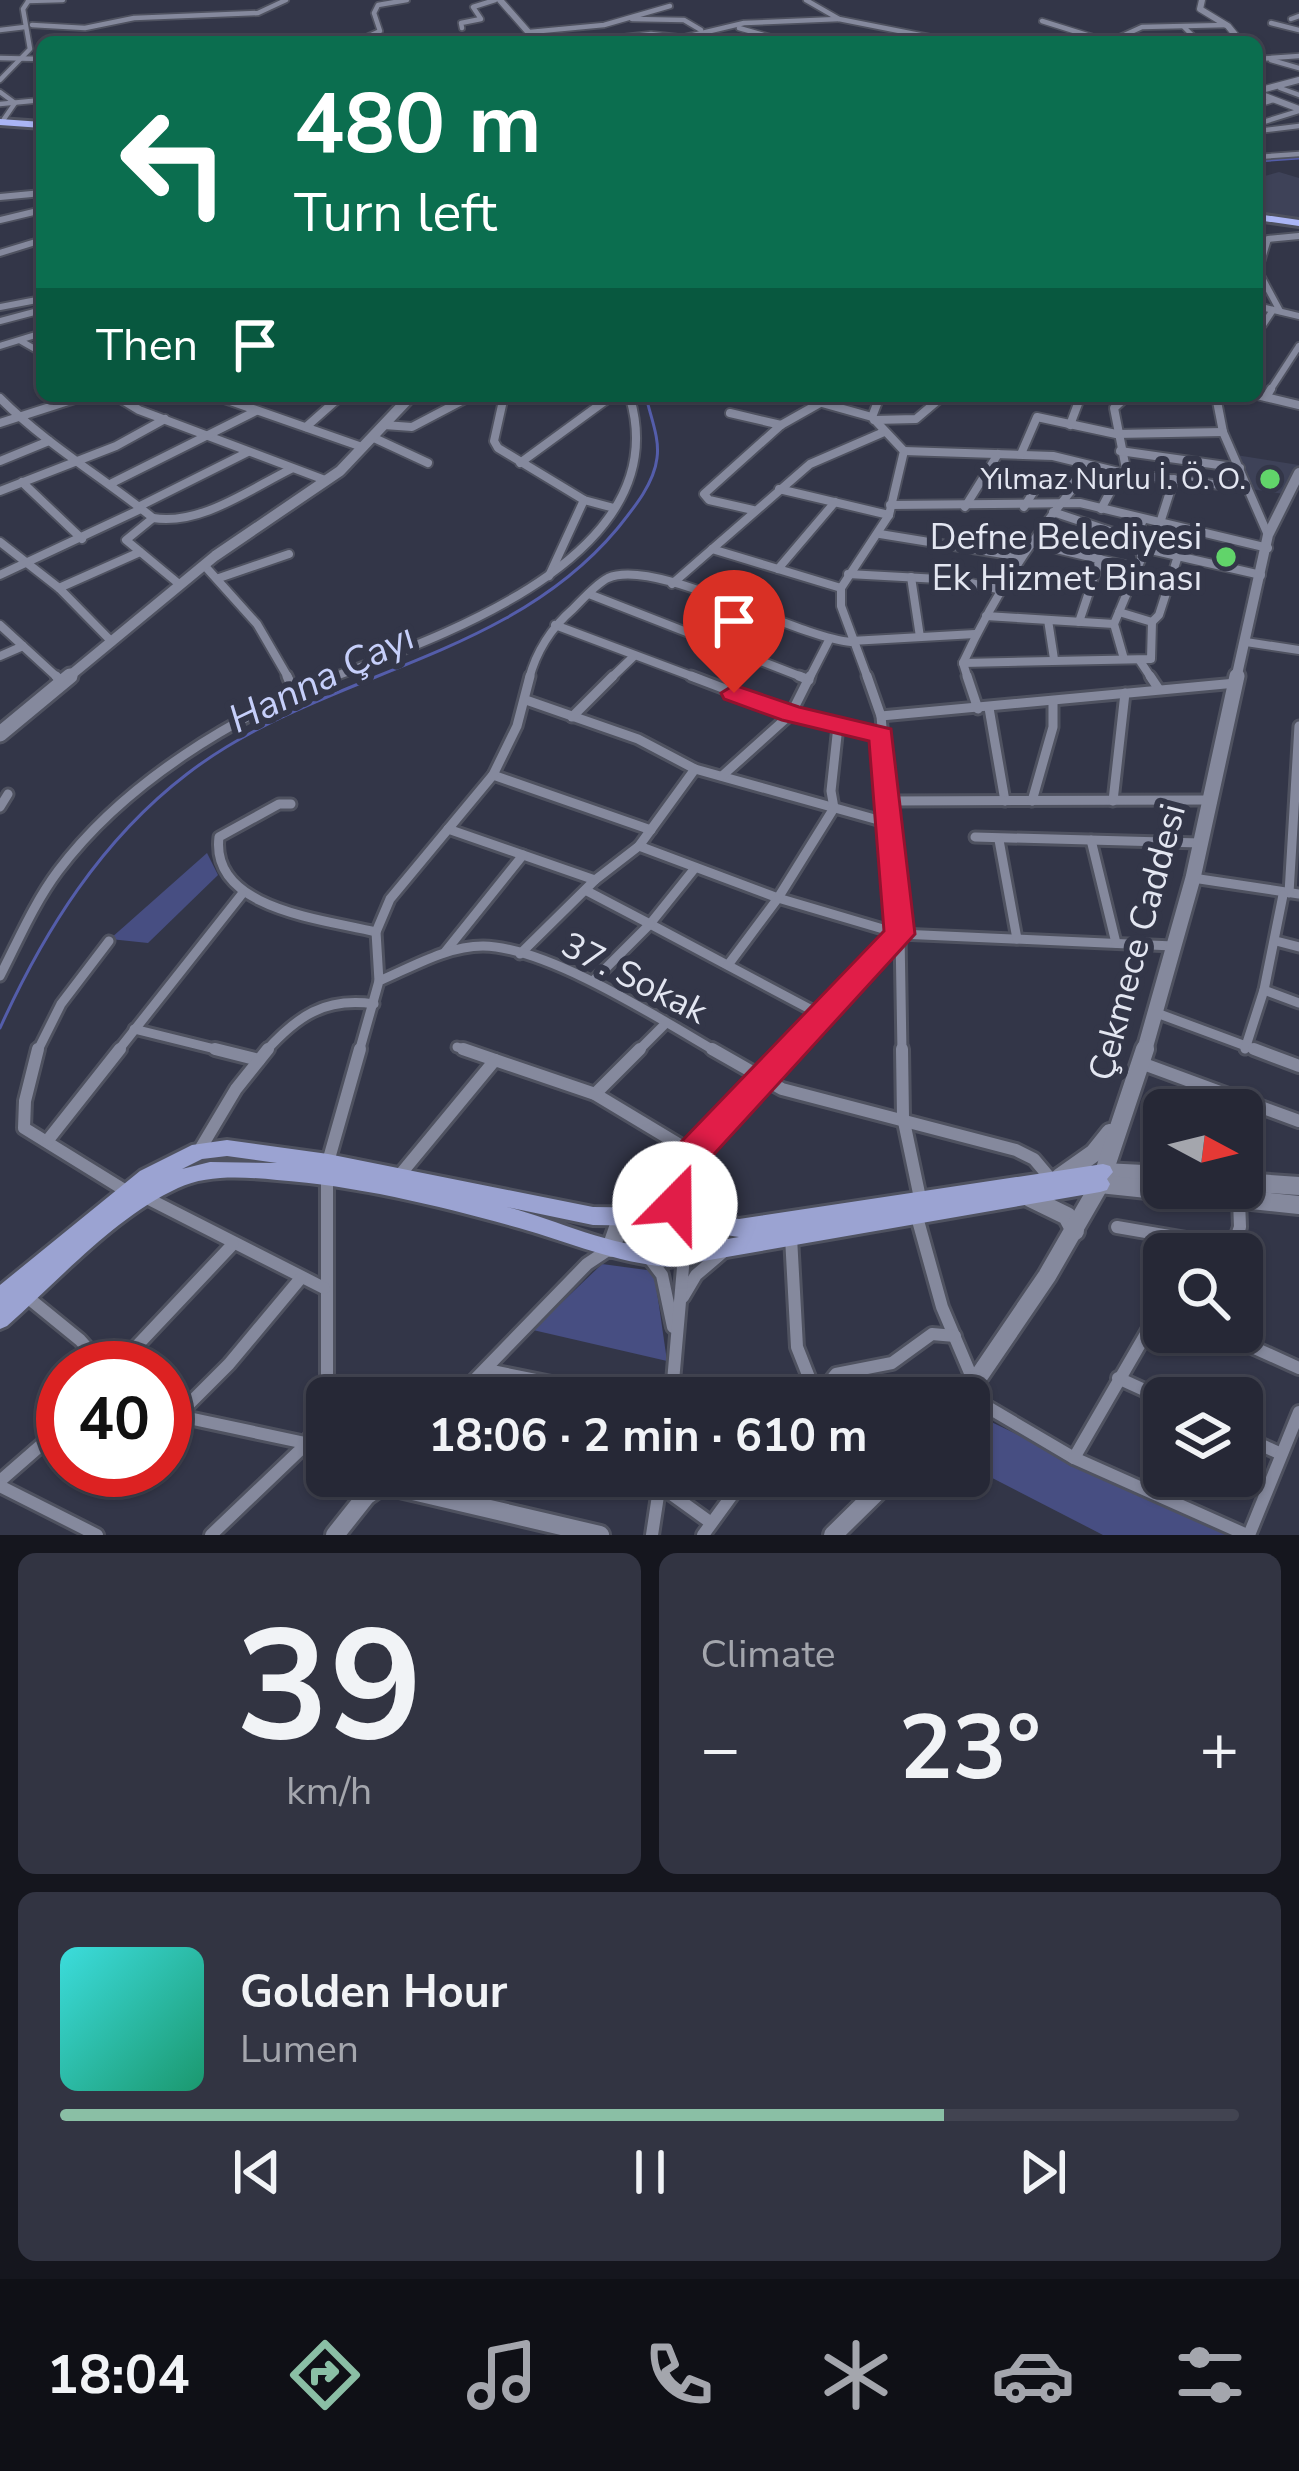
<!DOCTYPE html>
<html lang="en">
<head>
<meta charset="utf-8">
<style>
	:root { --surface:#262836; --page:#323442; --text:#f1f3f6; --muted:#a4a6ad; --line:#424451; --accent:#8abfa5 }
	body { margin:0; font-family:"Nunito Sans",sans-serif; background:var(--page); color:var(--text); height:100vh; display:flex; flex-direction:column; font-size:45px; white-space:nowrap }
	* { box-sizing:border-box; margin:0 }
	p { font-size:39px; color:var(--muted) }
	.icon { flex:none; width:66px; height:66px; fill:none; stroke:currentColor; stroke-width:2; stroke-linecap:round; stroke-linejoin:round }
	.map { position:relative; height:1535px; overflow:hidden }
	.drawer { display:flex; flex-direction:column; gap:18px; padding:18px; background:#15161e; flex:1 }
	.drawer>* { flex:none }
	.guide { position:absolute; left:36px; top:36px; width:1227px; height:366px; border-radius:18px; box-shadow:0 3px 9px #0004,0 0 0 3px var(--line); background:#0b6e4f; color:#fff; overflow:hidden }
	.needle { width:78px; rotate:97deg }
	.controls { position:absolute; left:1143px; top:1089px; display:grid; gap:24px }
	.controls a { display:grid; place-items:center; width:120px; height:120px; border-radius:18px; background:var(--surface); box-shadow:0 3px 9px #0004,0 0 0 3px var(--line); font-size:60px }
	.speed { position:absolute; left:36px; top:1341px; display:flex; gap:24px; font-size:60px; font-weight:700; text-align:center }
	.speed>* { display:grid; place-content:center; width:156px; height:156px; border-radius:50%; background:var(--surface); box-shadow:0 3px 9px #0004,0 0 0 3px var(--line); line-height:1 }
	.speed .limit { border:18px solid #d22; background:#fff; color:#111 }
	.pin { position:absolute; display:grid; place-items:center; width:102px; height:102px; color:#fff; margin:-123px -51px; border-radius:50% 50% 50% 0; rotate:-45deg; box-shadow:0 0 12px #0007 }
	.pin .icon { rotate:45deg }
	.me { position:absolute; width:132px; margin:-66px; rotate:22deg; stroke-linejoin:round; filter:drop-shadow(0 0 9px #0008) }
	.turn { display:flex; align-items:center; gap:42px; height:252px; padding:0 60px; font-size:54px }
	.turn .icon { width:156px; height:156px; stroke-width:2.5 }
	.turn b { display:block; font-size:84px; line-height:102px }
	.then { display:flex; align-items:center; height:114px; padding:0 60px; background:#0003; gap:24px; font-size:45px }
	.big { font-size:90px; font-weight:700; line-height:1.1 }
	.drawer .widget { flex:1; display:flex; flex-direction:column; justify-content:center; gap:18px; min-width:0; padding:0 42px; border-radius:18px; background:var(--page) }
	.drawer .dial { align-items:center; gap:0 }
	.dial b { font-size:156px; line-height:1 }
	.song { display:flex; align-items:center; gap:36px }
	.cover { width:144px; height:144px; border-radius:18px; background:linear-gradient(135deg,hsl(180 70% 55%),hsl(160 70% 35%)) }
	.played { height:12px; border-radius:6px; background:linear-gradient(90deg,var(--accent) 75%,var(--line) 75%) }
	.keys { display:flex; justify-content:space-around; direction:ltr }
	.heat { display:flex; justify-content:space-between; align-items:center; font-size:66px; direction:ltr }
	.drawer .tiles { flex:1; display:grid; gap:18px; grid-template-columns:1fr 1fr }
	.widget:last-child { grid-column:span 2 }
	.trip { position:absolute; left:306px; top:1377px; width:684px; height:120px; border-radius:18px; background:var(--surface); box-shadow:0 3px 9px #0004,0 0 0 3px var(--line); font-weight:700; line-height:120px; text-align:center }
	.dock { display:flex; height:192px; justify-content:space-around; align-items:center; background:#0f1016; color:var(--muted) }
	.dock .icon { width:84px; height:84px }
	.dock .on { color:var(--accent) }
	.dock b { font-size:54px; color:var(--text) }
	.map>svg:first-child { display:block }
	.built { fill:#3e4258 }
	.green { fill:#474e82 }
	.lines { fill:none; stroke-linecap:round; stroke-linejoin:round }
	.stream { stroke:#545daa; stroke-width:3 }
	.street-far4-casing { stroke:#4f5260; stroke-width:8 }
	.street-far3-casing { stroke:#4f5260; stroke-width:10 }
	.street-far2-casing { stroke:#4f5260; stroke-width:12 }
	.street-far1-casing { stroke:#4f5260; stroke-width:15 }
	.street-casing { stroke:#4f5260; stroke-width:18 }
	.secondary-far3-casing { stroke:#4f5260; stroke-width:9 }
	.secondary-far2-casing { stroke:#4f5260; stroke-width:15 }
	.secondary-far1-casing { stroke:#4f5260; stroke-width:21 }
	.secondary-casing { stroke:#4f5260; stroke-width:24 }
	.primary-casing { stroke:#4f5260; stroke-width:6 }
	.highway-casing { stroke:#4f5260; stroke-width:6 }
	.street-far4 { stroke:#85899d; stroke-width:4.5 }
	.street-far3 { stroke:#85899d; stroke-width:6 }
	.street-far2 { stroke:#85899d; stroke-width:8 }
	.street-far1 { stroke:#85899d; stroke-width:9 }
	.street { stroke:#85899d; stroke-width:12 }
	.secondary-far3 { stroke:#85899d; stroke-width:6 }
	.secondary-far2 { stroke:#85899d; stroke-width:10 }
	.secondary-far1 { stroke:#85899d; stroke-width:15 }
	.secondary { stroke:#85899d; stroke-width:18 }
	.primary { fill:#9ba3d2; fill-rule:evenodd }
	.highway { fill:#aab5f5; fill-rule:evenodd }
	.route { fill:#e11d48; stroke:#92132f; stroke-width:3 }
	.poi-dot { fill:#61d46a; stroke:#333648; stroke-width:4.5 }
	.labels { text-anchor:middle; stroke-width:12; stroke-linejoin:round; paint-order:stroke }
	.far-poi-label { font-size:30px; fill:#e3e6f1; stroke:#333648; text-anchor:end }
	.poi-label { font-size:36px; fill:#e3e6f1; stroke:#333648; text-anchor:end }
	.street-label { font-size:36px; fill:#e3e6f1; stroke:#333648 }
	.water-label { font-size:39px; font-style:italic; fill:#c6cffa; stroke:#333648 }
</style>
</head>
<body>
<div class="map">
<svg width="1299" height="1535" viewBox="0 0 1299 1535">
	<rect width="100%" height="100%" fill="#333648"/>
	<g class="built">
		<path d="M1279 172 1299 178V222L1257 217V178Z"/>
		<path d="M1236 455 1299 465V469L1284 494 1251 489Z"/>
	</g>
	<g class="green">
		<path d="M207 853 218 875 148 943 110 939Z"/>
		<path d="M602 1264 654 1271 667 1361 533 1330Z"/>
		<path d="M985 1419 1121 1484 1252 1535H1103L969 1466V1435Z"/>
	</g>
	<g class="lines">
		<g class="stream">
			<path d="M1257 161 1299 158"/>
			<path d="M0 1028C44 931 101 840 187 774 320 671 505 663 617 529 633 509 654 484 657 458 660 438 650 416 646 396"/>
		</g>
		<g class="street-far4-casing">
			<g id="street-far4">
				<path d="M806 0 839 19 955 42"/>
				<path d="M28 1 63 0"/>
				<path d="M632 19 684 20 701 30"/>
				<path d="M1291 19 1299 16"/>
				<path d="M1042 21 1106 41"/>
				<path d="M1271 23 1299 30"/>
				<path d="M32 25 85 28 134 18 258 13 286 0"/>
				<path d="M1184 27 1199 42"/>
				<path d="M462 28 461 23 481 19 473 7 495 0"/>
				<path d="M739 28 788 42"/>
				<path d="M0 30 25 27"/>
				<path d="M530 32 604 25 670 6"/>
				<path d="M356 42 380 31 374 13 378 5 407 0"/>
				<path d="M507 42 533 36"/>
				<path d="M580 42 651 34 722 42"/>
				<path d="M664 42 744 23 839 19"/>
				<path d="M1109 42 1142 27 1227 25"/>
				<path d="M0 58 42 59"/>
				<path d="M1257 59 1299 56"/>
				<path d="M1271 60 1299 68"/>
				<path d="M0 80 30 49 23 9 29 0"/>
				<path d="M1280 88 1299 95"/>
				<path d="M0 92 15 103 4 119"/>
				<path d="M0 104 42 100"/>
				<path d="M1257 105 1273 100"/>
				<path d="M1257 124 1299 111"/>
				<path d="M1257 131 1299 126"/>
				<path d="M1257 157 1299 154"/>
			</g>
		</g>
		<g class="street-far3-casing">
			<g id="street-far3">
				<path d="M0 197 42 193"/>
				<path d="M0 220 42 210"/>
				<path d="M0 253 42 240"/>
				<path d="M1260 274 1280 311"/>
				<path d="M1257 275 1268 239 1299 236"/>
				<path d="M1257 306 1299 316"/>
				<path d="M0 307 42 299"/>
				<path d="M0 321 42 310"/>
				<path d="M1257 323 1263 325 1273 310"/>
				<path d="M21 341 42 353"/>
				<path d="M0 346 42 333"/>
				<path d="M1269 392 1299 346"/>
			</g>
		</g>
		<g class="street-far2-casing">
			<g id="street-far2">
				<path d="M1257 395 1299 405"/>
				<path d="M116 396 139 410 325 480"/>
				<path d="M216 396 362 447"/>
				<path d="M504 396 494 441 498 448 584 500 614 508"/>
				<path d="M594 396H631"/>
				<path d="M797 396 872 417"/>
				<path d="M1058 396 1079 401 1070 425"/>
				<path d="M1127 396 1114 408 1127 474"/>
				<path d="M1216 396 1223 432 1268 535"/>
				<path d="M1266 397 1271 389"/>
				<path d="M0 398C46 444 102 477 153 518L126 540 179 584"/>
				<path d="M730 413 781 425"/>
				<path d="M874 420 916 419 943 396"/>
				<path d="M0 423 84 396"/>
				<path d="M384 425 412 427 471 396"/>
				<path d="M306 427 341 396"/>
				<path d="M372 437 428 463"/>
				<path d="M904 451 1053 456 1127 474 1247 488"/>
				<path d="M1120 451 1240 468"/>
				<path d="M1021 454 1037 417 1116 434 1223 432"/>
				<path d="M0 461 49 441"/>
				<path d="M520 463 609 398"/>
				<path d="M22 482 82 539"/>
				<path d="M112 483 256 411"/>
				<path d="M779 489 889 515"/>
				<path d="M0 491 116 446 165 419"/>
				<path d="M890 505 1080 503 1268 548"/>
				<path d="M140 506 248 452"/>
				<path d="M965 507 998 454"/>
				<path d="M1024 507 1042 478 1079 481"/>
				<path d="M1101 509 1121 472"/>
				<path d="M753 510 709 500 704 494 781 425 820 403"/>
				<path d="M1053 512 1134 539"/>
				<path d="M153 518C200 526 250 489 291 469"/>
				<path d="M1160 523 1174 479"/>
				<path d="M880 534 1021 557"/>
				<path d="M0 542 59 588 112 642"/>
				<path d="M1031 543 1137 568"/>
				<path d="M1138 547 1261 575"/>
				<path d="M712 549 841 588"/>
				<path d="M204 565 257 624 289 679"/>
				<path d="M778 569 835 502"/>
				<path d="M848 574 957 580 1002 590"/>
				<path d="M0 575 141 509"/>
				<path d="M549 576 584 500"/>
				<path d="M911 577 920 637"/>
				<path d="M219 578 289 554"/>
				<path d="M672 584 810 464 884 432"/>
				<path d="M59 588 140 552"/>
				<path d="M589 594 807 679"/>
				<path d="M1119 612 1152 622"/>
				<path d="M986 616 1114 624"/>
				<path d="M1048 620 1054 659"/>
				<path d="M1079 622 1100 559"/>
				<path d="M0 625 59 679"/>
				<path d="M555 625 699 679"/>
				<path d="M851 641 975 634"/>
				<path d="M1246 642 1299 650"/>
				<path d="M0 656 23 646"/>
				<path d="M1124 659 1114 624 1142 557 1134 539 1143 520"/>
				<path d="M1140 661 1152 679"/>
				<path d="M963 663 1151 659 1152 622 1159 615 1178 556"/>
				<path d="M328 679C439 637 677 557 630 398"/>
				<path d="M529 679C536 652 552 627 573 609 583 599 596 584 608 578 656 557 794 637 851 642"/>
				<path d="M610 679 634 656"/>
				<path d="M809 679 829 640"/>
				<path d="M868 679 841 606V588L889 515 904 451 872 417 880 396"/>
				<path d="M968 679 963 663C996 591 1039 527 1091 467"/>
			</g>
		</g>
		<g class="street-far1-casing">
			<g id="street-far1">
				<path d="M56 676 61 681"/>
				<path d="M287 676 294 693"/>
				<path d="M691 676 791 714 882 735"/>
				<path d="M799 676 809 680"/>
				<path d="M867 676 881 716 900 934 902 1052"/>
				<path d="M967 676 978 709"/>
				<path d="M1150 676 1158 688"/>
				<path d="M526 700 638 739 695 769 889 823"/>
				<path d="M989 708 1005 801"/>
				<path d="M881 716 1236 683"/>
				<path d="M572 717 613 676"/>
				<path d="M695 769 639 846 778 898 900 934 1173 946"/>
				<path d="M493 775 651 830"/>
				<path d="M722 776 791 714 810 676"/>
				<path d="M888 801 1209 800"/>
				<path d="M1032 801 1053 727V701"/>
				<path d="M1113 801 1125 693"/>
				<path d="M291 804H279L219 837C210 910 325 919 376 932"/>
				<path d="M0 807 8 794"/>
				<path d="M448 829 595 880"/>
				<path d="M975 837 1200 843"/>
				<path d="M999 840 1017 939"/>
				<path d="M1091 840 1116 943"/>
				<path d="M695 868 650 924 823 1016"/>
				<path d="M1193 878 1299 894"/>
				<path d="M587 891 650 924 593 981"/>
				<path d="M1289 893 1299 726"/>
				<path d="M1276 941 1299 947"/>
				<path d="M445 952 523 855"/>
				<path d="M520 954 595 880 639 846"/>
				<path d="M728 965 778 898 834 808 831 791 838 726"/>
				<path d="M0 976C18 941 34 903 58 871 125 782 234 716 336 676"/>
				<path d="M379 981 376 932 390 899 493 775 517 726 530 676"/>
				<path d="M1264 990 1299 1003"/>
				<path d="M1154 1012 1262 1052"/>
				<path d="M134 1029 227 1052"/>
				<path d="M457 1047 472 1052"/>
				<path d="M1245 1049 1264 990 1283 895"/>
				<path d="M37 1052 61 1004 109 941"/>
				<path d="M117 1052 242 894"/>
				<path d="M265 1052C297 1016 325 997 374 1004"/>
				<path d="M359 1052 379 981C412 967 447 946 483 946 548 947 660 1019 717 1052"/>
				<path d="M637 1052 666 1023"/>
			</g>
		</g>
		<g class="street-casing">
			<g id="street">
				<path d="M38 1049 25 1101 24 1128 126 1191"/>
				<path d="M215 1049 259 1060"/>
				<path d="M463 1049 495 1060"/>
				<path d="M712 1049 782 1089 1016 1150 1034 1159 1050 1178"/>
				<path d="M902 1049 903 1117 920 1198"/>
				<path d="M1254 1049 1299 1066"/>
				<path d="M1141 1063 1299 1121"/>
				<path d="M595 1094 640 1049"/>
				<path d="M48 1140 120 1049"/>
				<path d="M199 1151 236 1089 268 1049"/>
				<path d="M328 1162 360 1049"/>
				<path d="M399 1176 495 1060 595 1094 693 1153"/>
				<path d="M327 1178V1449"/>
				<path d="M145 1197 324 1288"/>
				<path d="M917 1217 942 1307 973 1380"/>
				<path d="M1117 1227 1233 1247 1240 1227 1239 1200"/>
				<path d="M791 1237 797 1347 814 1390"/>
				<path d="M650 1259 662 1275 673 1327"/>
				<path d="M26 1296 80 1340 105 1368"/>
				<path d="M683 1297 696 1275 723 1252"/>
				<path d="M1219 1332 1299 1368"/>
				<path d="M116 1368 233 1244"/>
				<path d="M487 1370 615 1396 672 1392"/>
				<path d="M1118 1378 1164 1399"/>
				<path d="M672 1393 684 1256"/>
				<path d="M820 1394 836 1374 892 1363 932 1334 955 1336"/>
				<path d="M967 1395 1074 1458 1247 1535"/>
				<path d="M457 1398 587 1264 611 1248"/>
				<path d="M165 1413 324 1447"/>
				<path d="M178 1415 229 1364 300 1279"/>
				<path d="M1242 1436 1281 1454"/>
				<path d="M1074 1458 1158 1313H1164"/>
				<path d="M0 1481 63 1426"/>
				<path d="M0 1486 97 1535"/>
				<path d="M660 1486 710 1522"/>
				<path d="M211 1535 299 1451 324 1420"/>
				<path d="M652 1535 661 1476"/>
				<path d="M703 1535 746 1476"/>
				<path d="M1249 1535 1299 1412"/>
			</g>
		</g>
		<g class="secondary-far3-casing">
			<g id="secondary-far3">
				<path d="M500 0 537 42"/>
				<path d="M1202 0 1200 9 1228 26 1241 42"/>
				<path d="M1257 91 1299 80"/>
				<path d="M1257 93 1299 109"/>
			</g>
		</g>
		<g class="secondary-far2-casing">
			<g id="secondary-far2">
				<path d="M66 679 215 556 340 471 411 396"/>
				<path d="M1236 679 1268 535 1299 473"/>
			</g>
		</g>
		<g class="secondary-far1-casing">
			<g id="secondary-far1">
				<path d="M0 734 70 676"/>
				<path d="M789 1052 900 934"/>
				<path d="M1144 1052 1193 878 1237 676"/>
			</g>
		</g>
		<g class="secondary-casing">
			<g id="secondary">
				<path d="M688 1162 694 1198 718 1224"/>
				<path d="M681 1172 675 1204 691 1236 684 1256"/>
				<path d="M1103 1172 1164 1175"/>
				<path d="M1060 1177 1094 1153 1110 1133"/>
				<path d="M1242 1182 1299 1186"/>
				<path d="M1100 1184 1299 1205"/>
				<path d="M1030 1198 1067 1216 1075 1231"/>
				<path d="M611 1248 619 1225 648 1202 792 1049"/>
				<path d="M964 1398 1047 1276 1100 1184 1145 1049"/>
				<path d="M335 1535 366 1496 383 1484 600 1535"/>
				<path d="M833 1535 893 1476"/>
			</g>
		</g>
		<g class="primary-casing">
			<path id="primary" d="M227 1140 328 1154 593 1207 667 1208 739 1219 1103 1164 1110 1166 1113 1172 1107 1179 1110 1184 1107 1190 1100 1192 669 1267C616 1263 569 1242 519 1228 440 1206 359 1186 277 1180 245 1177 208 1174 178 1188 115 1217 59 1280 7 1326L0 1329V1285L140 1171 192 1145ZM227 1156 277 1163 210 1162 182 1169 202 1159ZM507 1207 593 1225 667 1226 739 1237C715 1241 688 1249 664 1248 610 1247 558 1220 507 1207Z"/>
		</g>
		<g class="highway-casing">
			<g id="highway">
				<path d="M0 119 42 122V128L0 125Z"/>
				<path d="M1257 214 1299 220V226L1257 220Z"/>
			</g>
		</g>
		<use href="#street-far4" class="street-far4"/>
		<use href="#street-far3" class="street-far3"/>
		<use href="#street-far2" class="street-far2"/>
		<use href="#street-far1" class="street-far1"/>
		<use href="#street" class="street"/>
		<use href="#secondary-far3" class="secondary-far3"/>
		<use href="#secondary-far2" class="secondary-far2"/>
		<use href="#secondary-far1" class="secondary-far1"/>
		<use href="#secondary" class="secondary"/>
		<use href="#primary" class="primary"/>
		<use href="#highway" class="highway"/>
	</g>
	<path class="route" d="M734 685 799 707 891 729 915 934 706 1163 695 1183 688 1215 675 1219 662 1215C650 1188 667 1165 681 1142L884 931 869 741 782 720 724 699 721 693Z"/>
	<g class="poi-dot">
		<circle cx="1270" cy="479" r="12"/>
		<circle cx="1226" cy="557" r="12"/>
	</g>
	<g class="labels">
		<g class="far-poi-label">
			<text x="1246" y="489">Yılmaz Nurlu İ. Ö. O.</text>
		</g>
		<g class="poi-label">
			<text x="1202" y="549">Defne Belediyesi<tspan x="1202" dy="41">Ek Hizmet Binası</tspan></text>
		</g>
		<g class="street-label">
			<text transform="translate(1136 942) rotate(-75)" y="13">Çekmece Caddesi</text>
			<text transform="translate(635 977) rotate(27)" y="13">37. Sokak</text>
		</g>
		<g class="water-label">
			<text transform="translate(321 677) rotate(-26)" y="14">Hanna Çayı</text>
		</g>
	</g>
</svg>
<div class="controls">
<a><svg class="needle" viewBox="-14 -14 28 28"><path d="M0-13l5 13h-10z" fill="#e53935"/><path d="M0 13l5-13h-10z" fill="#a4a6ad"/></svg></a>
<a><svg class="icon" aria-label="search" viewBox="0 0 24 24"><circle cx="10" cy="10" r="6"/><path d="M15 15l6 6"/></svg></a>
<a><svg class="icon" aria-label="layers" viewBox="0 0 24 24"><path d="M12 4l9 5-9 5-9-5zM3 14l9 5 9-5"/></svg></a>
</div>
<div class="speed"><div class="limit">40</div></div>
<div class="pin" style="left:734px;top:693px;background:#d93025"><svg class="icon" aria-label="arrive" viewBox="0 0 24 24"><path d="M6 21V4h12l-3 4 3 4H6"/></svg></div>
<svg class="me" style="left:675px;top:1204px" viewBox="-20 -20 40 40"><circle r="19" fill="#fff"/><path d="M0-13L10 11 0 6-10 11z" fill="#e11d48"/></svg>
<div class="trip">18:06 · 2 min · 610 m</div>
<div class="guide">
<div class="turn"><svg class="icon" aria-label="left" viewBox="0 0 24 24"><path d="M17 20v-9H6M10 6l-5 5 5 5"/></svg><div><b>480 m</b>Turn left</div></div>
<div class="then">Then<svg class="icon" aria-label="arrive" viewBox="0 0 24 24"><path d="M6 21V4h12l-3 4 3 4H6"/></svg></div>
</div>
</div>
<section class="drawer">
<div class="tiles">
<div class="widget dial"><b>39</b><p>km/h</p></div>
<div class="widget"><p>Climate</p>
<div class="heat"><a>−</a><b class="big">23°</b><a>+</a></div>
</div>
<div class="widget">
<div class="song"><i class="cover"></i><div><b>Golden Hour</b><p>Lumen</p></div></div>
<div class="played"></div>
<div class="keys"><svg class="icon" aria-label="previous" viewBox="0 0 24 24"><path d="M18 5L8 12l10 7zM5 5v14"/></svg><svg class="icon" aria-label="pause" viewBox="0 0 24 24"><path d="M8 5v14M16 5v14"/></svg><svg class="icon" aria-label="next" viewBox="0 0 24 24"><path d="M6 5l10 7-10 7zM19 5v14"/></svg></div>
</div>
</div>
</section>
<nav class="dock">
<b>18:04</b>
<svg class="icon on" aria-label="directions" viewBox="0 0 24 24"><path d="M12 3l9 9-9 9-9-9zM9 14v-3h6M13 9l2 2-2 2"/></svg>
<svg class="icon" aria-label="music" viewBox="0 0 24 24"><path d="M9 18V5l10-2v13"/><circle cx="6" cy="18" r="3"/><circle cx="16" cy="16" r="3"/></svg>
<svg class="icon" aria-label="phone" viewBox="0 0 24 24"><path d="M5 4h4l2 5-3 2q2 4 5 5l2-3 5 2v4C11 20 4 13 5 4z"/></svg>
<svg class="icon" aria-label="climate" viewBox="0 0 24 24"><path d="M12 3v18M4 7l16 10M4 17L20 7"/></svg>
<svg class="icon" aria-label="car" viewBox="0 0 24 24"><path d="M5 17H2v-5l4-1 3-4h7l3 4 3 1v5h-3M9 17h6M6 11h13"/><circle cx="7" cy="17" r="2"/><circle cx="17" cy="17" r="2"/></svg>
<svg class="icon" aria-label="filters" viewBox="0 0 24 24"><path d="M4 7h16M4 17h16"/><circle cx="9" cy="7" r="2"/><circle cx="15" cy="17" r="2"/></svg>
</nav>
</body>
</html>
